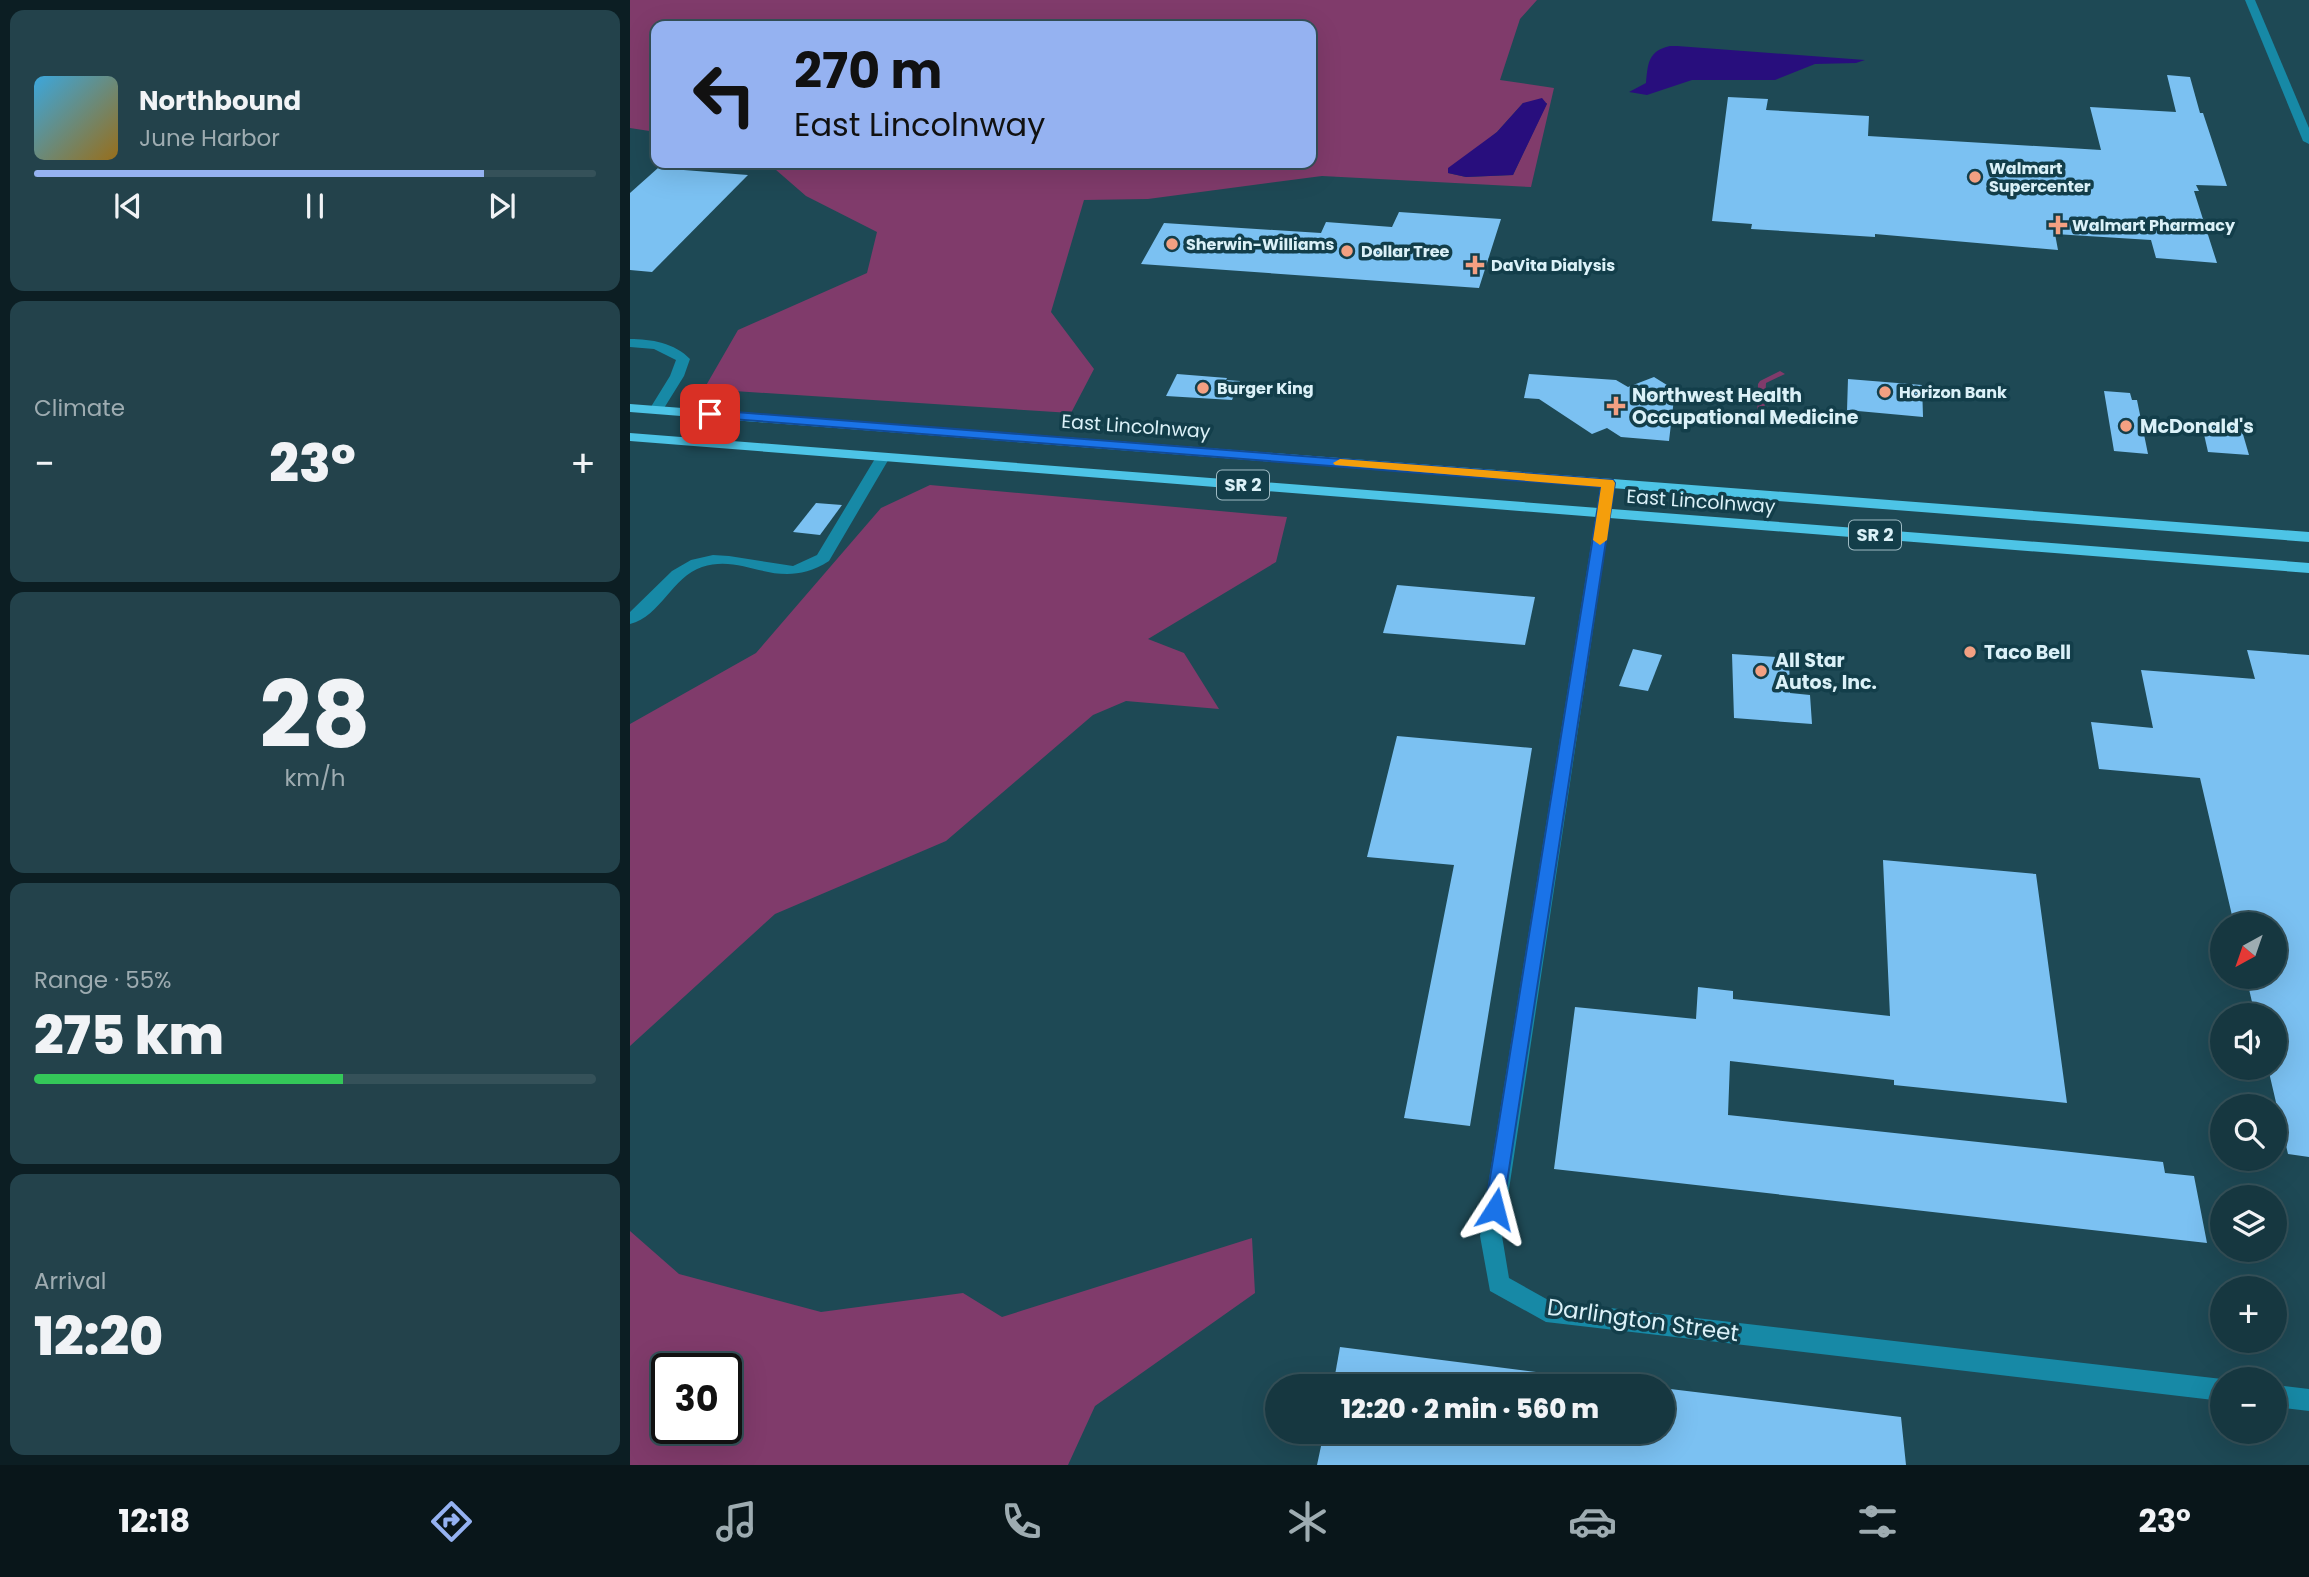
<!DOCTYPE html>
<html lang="en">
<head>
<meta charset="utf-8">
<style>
	:root { --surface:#163740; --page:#23424b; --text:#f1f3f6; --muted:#9eacb1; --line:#355159; --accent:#95b2f1 }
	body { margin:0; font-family:Poppins,sans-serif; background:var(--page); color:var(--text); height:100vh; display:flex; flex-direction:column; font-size:26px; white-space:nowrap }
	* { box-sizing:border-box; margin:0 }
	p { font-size:23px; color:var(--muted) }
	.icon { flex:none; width:38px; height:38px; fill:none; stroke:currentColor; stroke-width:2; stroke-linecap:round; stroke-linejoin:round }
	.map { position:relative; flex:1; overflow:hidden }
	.side { display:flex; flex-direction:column; gap:10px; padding:10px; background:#0c1e23; width:630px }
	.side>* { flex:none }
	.guide { position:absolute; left:21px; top:21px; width:665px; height:147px; border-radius:14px; box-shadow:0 7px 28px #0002,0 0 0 2px var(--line); background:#95b2f1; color:#111; overflow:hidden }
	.needle { width:46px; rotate:220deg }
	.fabs { position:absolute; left:1580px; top:912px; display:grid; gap:14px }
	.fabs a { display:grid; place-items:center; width:77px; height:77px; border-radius:50%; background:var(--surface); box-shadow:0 7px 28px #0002,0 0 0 2px var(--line); font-size:35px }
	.speed { position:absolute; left:21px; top:1353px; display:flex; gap:14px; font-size:35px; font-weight:700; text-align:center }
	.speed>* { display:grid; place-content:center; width:91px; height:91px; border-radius:50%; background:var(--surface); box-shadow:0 7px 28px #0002,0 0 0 2px var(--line); line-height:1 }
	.speed .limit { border:4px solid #111; border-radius:10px; background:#fff; color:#111 }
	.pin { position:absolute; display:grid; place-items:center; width:60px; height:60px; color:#fff; margin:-30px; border-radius:14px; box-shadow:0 4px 10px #0006 }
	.me { position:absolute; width:77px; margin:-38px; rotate:9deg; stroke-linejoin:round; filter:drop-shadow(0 0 5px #0008) }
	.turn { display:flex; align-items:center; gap:24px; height:147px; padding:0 28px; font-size:32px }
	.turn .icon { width:91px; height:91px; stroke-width:2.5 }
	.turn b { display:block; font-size:49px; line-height:60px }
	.big { font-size:52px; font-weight:800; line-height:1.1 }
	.side .widget { flex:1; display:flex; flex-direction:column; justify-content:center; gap:10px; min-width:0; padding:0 24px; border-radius:14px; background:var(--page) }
	.side .dial { align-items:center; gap:0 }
	.dial b { font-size:91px; line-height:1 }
	.song { display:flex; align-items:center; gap:21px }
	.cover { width:84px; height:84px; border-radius:10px; background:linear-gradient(135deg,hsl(200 70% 55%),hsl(40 70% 35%)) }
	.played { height:7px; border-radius:4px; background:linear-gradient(90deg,var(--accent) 80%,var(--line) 80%) }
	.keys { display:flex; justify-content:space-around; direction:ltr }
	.heat { display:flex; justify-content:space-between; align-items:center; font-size:38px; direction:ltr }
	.charge { height:10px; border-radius:5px; background:linear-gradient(90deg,#34c759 55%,var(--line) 0) }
	.trip { position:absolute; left:635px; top:1374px; width:410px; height:70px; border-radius:35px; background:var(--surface); box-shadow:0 7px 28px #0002,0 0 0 2px var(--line); font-weight:800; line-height:70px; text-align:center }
	.menu { display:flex; height:112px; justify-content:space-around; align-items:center; background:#09161a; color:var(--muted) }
	.menu .icon { width:49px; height:49px }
	.menu .on { color:var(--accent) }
	.menu b { font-size:32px; color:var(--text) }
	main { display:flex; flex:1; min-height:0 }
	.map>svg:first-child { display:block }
	.green { fill:#803b6b; fill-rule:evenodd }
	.water { fill:#280e7d }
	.building { fill:#7bc1f2 }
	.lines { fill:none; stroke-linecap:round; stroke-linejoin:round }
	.minor { fill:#1789a6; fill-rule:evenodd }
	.major { fill:#4dc4e6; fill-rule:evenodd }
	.route { fill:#1a73e8; stroke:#114b97; stroke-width:2 }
	.slow { fill:#f59e0b }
	.poi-dot { fill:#f3a082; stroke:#133e4a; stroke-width:2.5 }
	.labels { text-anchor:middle; stroke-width:7; stroke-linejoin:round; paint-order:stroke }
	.far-poi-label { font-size:16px; font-weight:bold; fill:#dbf1f8; stroke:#133e4a; text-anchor:start }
	.shield { fill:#133e4a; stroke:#9fbbc4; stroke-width:2 }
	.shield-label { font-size:18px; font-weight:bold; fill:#dbf1f8 }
	.poi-label { font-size:19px; font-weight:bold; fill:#dbf1f8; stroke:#133e4a; text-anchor:start }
	.street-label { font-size:19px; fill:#dbf1f8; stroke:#133e4a }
	.near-street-label { font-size:23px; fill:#dbf1f8; stroke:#133e4a }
</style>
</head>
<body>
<main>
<section class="side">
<div class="widget">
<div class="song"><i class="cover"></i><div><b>Northbound</b><p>June Harbor</p></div></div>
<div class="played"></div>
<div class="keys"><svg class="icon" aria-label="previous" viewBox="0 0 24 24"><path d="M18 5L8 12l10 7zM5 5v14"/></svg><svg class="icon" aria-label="pause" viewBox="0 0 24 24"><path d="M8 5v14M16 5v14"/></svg><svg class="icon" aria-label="next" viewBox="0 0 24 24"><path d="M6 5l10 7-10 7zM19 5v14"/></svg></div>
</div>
<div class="widget"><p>Climate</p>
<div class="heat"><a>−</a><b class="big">23°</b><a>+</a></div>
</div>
<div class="widget dial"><b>28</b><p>km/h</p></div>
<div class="widget"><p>Range · 55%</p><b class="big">275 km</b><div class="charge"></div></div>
<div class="widget"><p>Arrival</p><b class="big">12:20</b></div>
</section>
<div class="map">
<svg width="1679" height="1465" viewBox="0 0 1679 1465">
	<rect width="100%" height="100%" fill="#1e4955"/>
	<g class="green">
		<path d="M0 0H907L890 19 870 80 924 88 901 187 692 176 518 199 454 200 421 312 464 369 441 413 74 389 108 330 237 273 247 232 176 196 138 163H681V26H26V132L0 128ZM893 103H917L883 175 836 177 818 173 867 132Z"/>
		<path d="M1150 371 1155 374 1136 383 1134 419 1144 424 1154 419C1147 428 1136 426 1127 420L1128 384 1130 381Z"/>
		<path d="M300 485 657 517 646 562 518 639 554 653 589 709 496 701 463 715 316 841 145 914 0 1046V724L126 653 251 508Z"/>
		<path d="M0 1231 49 1274 191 1312 333 1293 372 1317 622 1238 625 1293 465 1406 438 1465H0ZM96 1368V1428H37V1368Z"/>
	</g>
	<g class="water">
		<path d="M1040 46H1047L1235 60 1226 63 1185 64 1145 80H1062L1017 95 999 92 1016 83C1018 63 1018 51 1040 46Z"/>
		<path d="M912 98 917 104 883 175 836 177 818 173V168L867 132 893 103Z"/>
	</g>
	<g class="building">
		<path d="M1537 75 1560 77 1570 113H1573L1597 186 1566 185 1569 191H1564L1587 263 1526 258 1521 240 1425 234 1428 250 1245 234V237L1121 229 1122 224 1082 221 1098 97 1138 99 1136 110 1239 116 1238 136 1471 150 1460 107 1546 112Z"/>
		<path d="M28 168 118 175 22 272 0 270V193Z"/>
		<path d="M769 212 871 219 849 288 511 264 534 223 691 233 696 222 762 227Z"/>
		<path d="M547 374 597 378 596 380 610 381 602 400 536 396Z"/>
		<path d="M899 374 986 380 998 387 1024 377 1045 390 1039 441 991 437 977 428 962 434 909 399 894 398Z"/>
		<path d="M1218 379 1292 385 1293 417 1217 410Z"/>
		<path d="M1474 391 1500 393 1502 400H1507L1518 454 1484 451Z"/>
		<path d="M1571 421 1610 424 1619 455 1578 452Z"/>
		<path d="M186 503 212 505 190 535 163 532Z"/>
		<path d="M767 585 905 597 895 645 753 633Z"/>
		<path d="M1003 649 1032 655 1018 691 989 686Z"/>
		<path d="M1617 650 1679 655V1157L1658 1154 1638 1068H1645V1015H1625L1616 976H1645V924H1604L1570 778 1469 769 1461 722 1523 728 1511 670 1625 679Z"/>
		<path d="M1102 654 1159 658 1160 693 1180 695 1182 724 1104 718Z"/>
		<path d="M767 736 902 748 840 1126 774 1118 824 865 737 857Z"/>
		<path d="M1253 860 1406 874 1437 1103 1264 1085V1080L1100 1061 1098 1115 1533 1162 1535 1173 1564 1176 1577 1243 924 1169 945 1007 1066 1019 1068 987 1103 991V999L1260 1016Z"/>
		<path d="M710 1347 914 1373 913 1386H703Z"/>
		<path d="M1032 1388 1271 1417 1276 1465H687L694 1432H1032Z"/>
	</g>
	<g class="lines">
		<g class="minor">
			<path d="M1615 0H1625L1679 128V144L1673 141Z"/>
			<path d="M0 339C21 339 45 343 60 359L54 376 31 413H21L19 410 40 376 46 360 24 349 0 347Z"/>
			<path d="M253 453 260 457 199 561C147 594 116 552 72 567 42 577 31 616 0 624V612L42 571 61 560 83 555 99 556 163 566 187 555 246 457Z"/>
			<path d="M978 479 985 483 872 1236 879 1278 920 1301 1592 1379V1401L916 1322 860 1291 850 1236 971 483Z"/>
			<path d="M1645 1385 1679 1389V1411L1645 1407Z"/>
		</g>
		<g class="major">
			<path d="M0 404 1679 532V542L0 412Z"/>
			<path d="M0 433 1679 563V573L0 441Z"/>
		</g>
	</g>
	<path class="route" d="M80 410 983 480 985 483 872 1215 865 1218 858 1215 855 1209 971 487 75 417V411Z"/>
	<path class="slow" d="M710 459 983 480 985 483 977 540 970 545 963 540 971 487 705 465 703 463Z"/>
	<g class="poi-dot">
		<circle cx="1345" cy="177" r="7"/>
		<path d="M1424.5 214.5h7v7h7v7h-7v7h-7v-7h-7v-7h7z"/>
		<circle cx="542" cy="244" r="7"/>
		<circle cx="717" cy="251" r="7"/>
		<path d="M841.5 254.5h7v7h7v7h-7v7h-7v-7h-7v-7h7z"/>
		<circle cx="573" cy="388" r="7"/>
		<circle cx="1255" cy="392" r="7"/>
		<path d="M982.5 395.5h7v7h7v7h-7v7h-7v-7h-7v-7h7z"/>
		<circle cx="1496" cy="426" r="7"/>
		<circle cx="1340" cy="652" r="7"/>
		<circle cx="1131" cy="671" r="7"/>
	</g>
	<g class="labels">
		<g class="far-poi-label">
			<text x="1359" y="174">Walmart<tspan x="1359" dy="18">Supercenter</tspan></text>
			<text x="1442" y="231">Walmart Pharmacy</text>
			<text x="556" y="250">Sherwin-Williams</text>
			<text x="731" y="257">Dollar Tree</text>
			<text x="861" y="271">DaVita Dialysis</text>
			<text x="587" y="394">Burger King</text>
			<text x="1269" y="398">Horizon Bank</text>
		</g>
		<g class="shield">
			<rect x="587" y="470.5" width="52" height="29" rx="5"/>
			<rect x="1219" y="520.5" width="52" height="29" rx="5"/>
		</g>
		<g class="shield-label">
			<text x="613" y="491">SR 2</text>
			<text x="1245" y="541">SR 2</text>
		</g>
		<g class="poi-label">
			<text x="1002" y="402">Northwest Health<tspan x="1002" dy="22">Occupational Medicine</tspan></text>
			<text x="1510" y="433">McDonald's</text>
			<text x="1354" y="659">Taco Bell</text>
			<text x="1145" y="667">All Star<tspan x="1145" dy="22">Autos, Inc.</tspan></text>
		</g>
		<g class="street-label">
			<text transform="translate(506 426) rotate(4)" y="7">East Lincolnway</text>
			<text transform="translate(1071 501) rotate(4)" y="7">East Lincolnway</text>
		</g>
		<g class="near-street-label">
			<text transform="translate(1013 1320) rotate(8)" y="8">Darlington Street</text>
		</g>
	</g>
</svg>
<div class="fabs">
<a><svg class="needle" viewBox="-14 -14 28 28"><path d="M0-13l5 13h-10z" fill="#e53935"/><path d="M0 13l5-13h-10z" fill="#9eacb1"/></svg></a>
<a><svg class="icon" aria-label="sound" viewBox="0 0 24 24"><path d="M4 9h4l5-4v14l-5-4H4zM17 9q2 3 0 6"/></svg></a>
<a><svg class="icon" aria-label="search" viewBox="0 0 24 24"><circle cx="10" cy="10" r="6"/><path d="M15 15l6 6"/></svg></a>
<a><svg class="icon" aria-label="layers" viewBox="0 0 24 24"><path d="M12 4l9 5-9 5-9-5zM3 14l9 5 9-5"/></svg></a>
<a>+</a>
<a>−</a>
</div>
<div class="speed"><div class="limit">30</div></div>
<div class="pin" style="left:80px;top:414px;background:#d93025"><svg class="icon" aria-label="arrive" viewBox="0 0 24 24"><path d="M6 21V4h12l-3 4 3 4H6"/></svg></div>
<svg class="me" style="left:865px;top:1209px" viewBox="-20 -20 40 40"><path d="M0-17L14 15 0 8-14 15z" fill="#1a73e8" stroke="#fff" stroke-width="4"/></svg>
<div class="trip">12:20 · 2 min · 560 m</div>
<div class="guide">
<div class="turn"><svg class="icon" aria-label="left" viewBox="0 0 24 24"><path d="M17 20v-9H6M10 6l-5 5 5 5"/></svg><div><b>270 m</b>East Lincolnway</div></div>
</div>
</div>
</main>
<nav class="menu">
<b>12:18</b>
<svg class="icon on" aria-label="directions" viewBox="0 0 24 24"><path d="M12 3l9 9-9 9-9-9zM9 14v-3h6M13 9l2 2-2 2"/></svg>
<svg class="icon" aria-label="music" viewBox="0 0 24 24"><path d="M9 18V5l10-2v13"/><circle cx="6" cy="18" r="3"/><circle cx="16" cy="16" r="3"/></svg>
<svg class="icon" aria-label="phone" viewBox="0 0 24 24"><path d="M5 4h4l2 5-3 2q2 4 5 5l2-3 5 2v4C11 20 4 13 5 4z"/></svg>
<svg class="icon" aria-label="climate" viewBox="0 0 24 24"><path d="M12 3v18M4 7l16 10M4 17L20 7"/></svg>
<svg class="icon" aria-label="car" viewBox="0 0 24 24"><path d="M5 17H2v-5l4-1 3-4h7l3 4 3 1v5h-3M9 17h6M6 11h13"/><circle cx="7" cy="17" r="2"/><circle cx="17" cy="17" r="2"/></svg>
<svg class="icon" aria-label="filters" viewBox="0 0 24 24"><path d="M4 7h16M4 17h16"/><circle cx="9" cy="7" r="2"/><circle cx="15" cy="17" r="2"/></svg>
<b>23°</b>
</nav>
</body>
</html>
